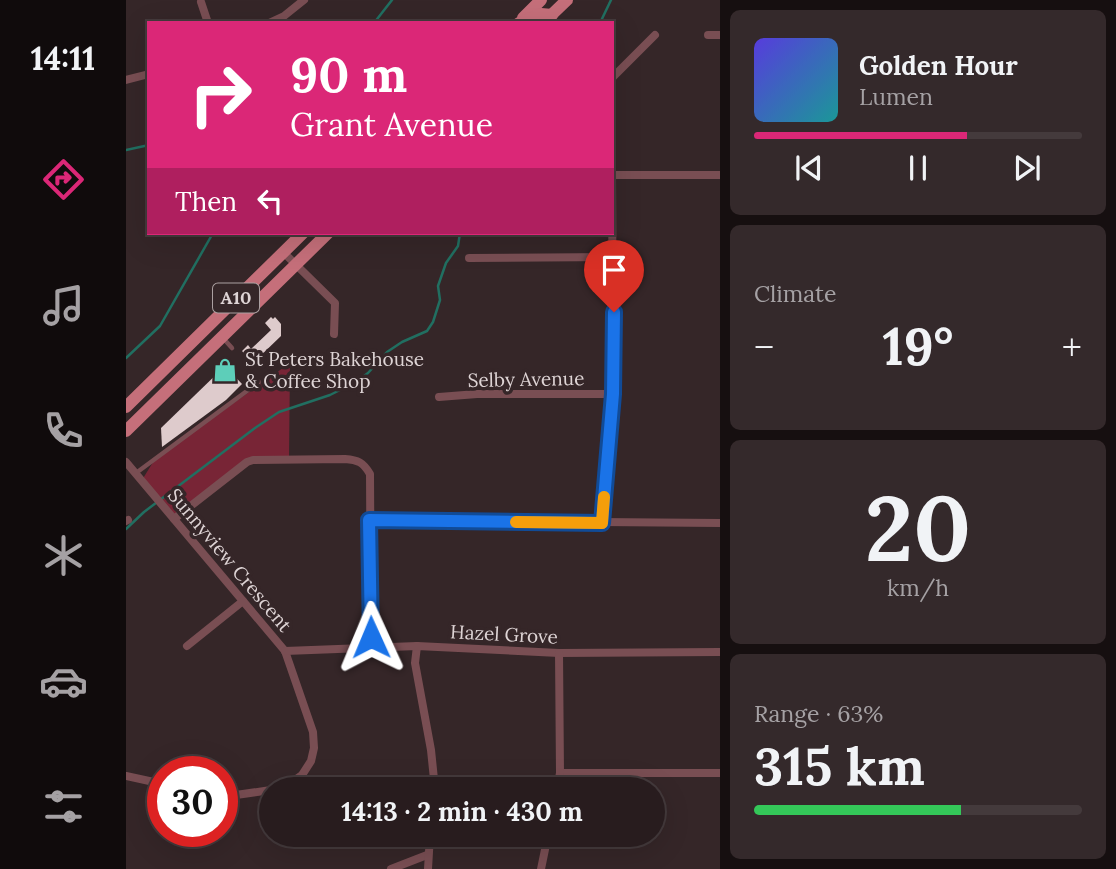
<!DOCTYPE html>
<html lang="en">
<head>
<meta charset="utf-8">
<style>
	:root { --surface:#281c1e; --page:#34292b; --text:#f1f3f6; --muted:#a5a1a4; --line:#443a3c; --accent:#db2777 }
	body { margin:0; font-family:Lora,serif; background:var(--page); color:var(--text); height:100vh; display:flex; flex-direction:column; font-size:26px; white-space:nowrap }
	* { box-sizing:border-box; margin:0 }
	p { font-size:23px; color:var(--muted) }
	.icon { flex:none; width:38px; height:38px; fill:none; stroke:currentColor; stroke-width:2; stroke-linecap:round; stroke-linejoin:round }
	.map { position:relative; flex:1; overflow:hidden }
	.panel { display:flex; flex-direction:column; gap:10px; padding:10px; background:#160f10; width:396px }
	.panel>* { flex:none }
	.banner { position:absolute; left:21px; top:21px; width:467px; height:214px; border-radius:0px; box-shadow:0 7px 28px #0002,0 0 0 2px var(--line); background:#db2777; color:#fff; overflow:hidden }
	.speed { position:absolute; left:21px; top:756px; display:flex; gap:14px; font-size:35px; font-weight:700; text-align:center }
	.speed>* { display:grid; place-content:center; width:91px; height:91px; border-radius:50%; background:var(--surface); box-shadow:0 7px 28px #0002,0 0 0 2px var(--line); line-height:1 }
	.speed .limit { border:10px solid #d22; background:#fff; color:#111 }
	.pin { position:absolute; display:grid; place-items:center; width:60px; height:60px; color:#fff; margin:-72px -30px; border-radius:50% 50% 50% 0; rotate:-45deg; box-shadow:0 0 7px #0007 }
	.pin .icon { rotate:45deg }
	.me { position:absolute; width:77px; margin:-38px; rotate:359deg; stroke-linejoin:round; filter:drop-shadow(0 0 5px #0008) }
	.turn { display:flex; align-items:center; gap:24px; height:147px; padding:0 28px; font-size:32px }
	.turn .icon { width:91px; height:91px; stroke-width:2.5 }
	.turn b { display:block; font-size:49px; line-height:60px }
	.then { display:flex; align-items:center; height:66px; padding:0 28px; background:#0003; gap:14px; font-size:26px }
	.big { font-size:52px; font-weight:800; line-height:1.1 }
	.panel .widget { flex:1; display:flex; flex-direction:column; justify-content:center; gap:10px; min-width:0; padding:0 24px; border-radius:10px; background:var(--page) }
	.panel .dial { align-items:center; gap:0 }
	.dial b { font-size:91px; line-height:1 }
	.song { display:flex; align-items:center; gap:21px }
	.cover { width:84px; height:84px; border-radius:10px; background:linear-gradient(135deg,hsl(250 70% 55%),hsl(180 70% 35%)) }
	.played { height:7px; border-radius:4px; background:linear-gradient(90deg,var(--accent) 65%,var(--line) 65%) }
	.keys { display:flex; justify-content:space-around; direction:ltr }
	.heat { display:flex; justify-content:space-between; align-items:center; font-size:38px; direction:ltr }
	.charge { height:10px; border-radius:5px; background:linear-gradient(90deg,#34c759 63%,var(--line) 0) }
	.trip { position:absolute; left:133px; top:777px; width:406px; height:70px; border-radius:35px; background:var(--surface); box-shadow:0 7px 28px #0002,0 0 0 2px var(--line); font-weight:800; line-height:70px; text-align:center }
	main { display:flex; flex:1; min-height:0 }
	.menu { display:flex; flex-direction:column; width:126px; justify-content:space-around; align-items:center; background:#100b0c; color:var(--muted) }
	.menu .icon { width:49px; height:49px }
	.menu .selected { color:var(--accent) }
	.menu b { font-size:32px; color:var(--text) }
	.map>svg:first-child { display:block }
	.green { fill:#782536 }
	.lines { fill:none; stroke-linecap:round; stroke-linejoin:round }
	.stream { stroke:#216f61; stroke-width:2.5 }
	.building { fill:#decbcc }
	.service { stroke:#794e53; stroke-width:4.5 }
	.minor { stroke:#794e53; stroke-width:8 }
	.primary { stroke:#c56f7a; stroke-width:12 }
	.route-casing { stroke:#114b97; stroke-width:18 }
	.route { stroke:#1a73e8; stroke-width:12 }
	.slow { stroke:#f59e0b; stroke-width:12 }
	.labels { text-anchor:middle; stroke-width:7; stroke-linejoin:round; paint-order:stroke }
	.shield { fill:#352628; stroke:#aba0a1; stroke-width:2 }
	.shield-label { font-size:18px; font-weight:bold; fill:#ded4d5 }
	.poi-label { font-size:19px; fill:#ded4d5; stroke:#352628; text-anchor:start }
	.street-label { font-size:19px; fill:#ded4d5; stroke:#352628 }
</style>
</head>
<body>
<main>
<nav class="menu">
<b>14:11</b>
<svg class="icon selected" aria-label="directions" viewBox="0 0 24 24"><path d="M12 3l9 9-9 9-9-9zM9 14v-3h6M13 9l2 2-2 2"/></svg>
<svg class="icon" aria-label="music" viewBox="0 0 24 24"><path d="M9 18V5l10-2v13"/><circle cx="6" cy="18" r="3"/><circle cx="16" cy="16" r="3"/></svg>
<svg class="icon" aria-label="phone" viewBox="0 0 24 24"><path d="M5 4h4l2 5-3 2q2 4 5 5l2-3 5 2v4C11 20 4 13 5 4z"/></svg>
<svg class="icon" aria-label="climate" viewBox="0 0 24 24"><path d="M12 3v18M4 7l16 10M4 17L20 7"/></svg>
<svg class="icon" aria-label="car" viewBox="0 0 24 24"><path d="M5 17H2v-5l4-1 3-4h7l3 4 3 1v5h-3M9 17h6M6 11h13"/><circle cx="7" cy="17" r="2"/><circle cx="17" cy="17" r="2"/></svg>
<svg class="icon" aria-label="filters" viewBox="0 0 24 24"><path d="M4 7h16M4 17h16"/><circle cx="9" cy="7" r="2"/><circle cx="15" cy="17" r="2"/></svg>
</nav>
<div class="map">
<svg width="595" height="869" viewBox="0 0 595 869">
	<rect width="100%" height="100%" fill="#352628"/>
	<path class="green" d="M164 363 163 459 127 460 48 519 16 480 29 459Z"/>
	<g class="lines">
		<g class="stream">
			<path d="M248 23 266 0"/>
			<path d="M474 23 485 0"/>
			<path d="M0 150 23 145"/>
			<path d="M0 358 34 326 87 233"/>
			<path d="M0 529 18 512 129 428 153 412 204 395 230 382 242 373 261 352 276 342 301 331 307 322 314 300 312 286 320 263 332 246 334 233"/>
		</g>
	</g>
	<g class="building">
		<path d="M145 317 147 319 149 317 155 324V336L127 363 116 351 122 345 125 349 145 330 139 323Z"/>
		<path d="M99 366 116 384 100 400 36 447 35 428Z"/>
	</g>
	<g class="lines">
		<g class="service">
			<path d="M97 338 106 348"/>
			<path d="M10 473 133 382"/>
		</g>
		<g class="minor">
			<path d="M75 2 82 23"/>
			<path d="M143 23 158 16 178 0"/>
			<path d="M582 35H595"/>
			<path d="M486 78 529 35"/>
			<path d="M0 80 23 74"/>
			<path d="M488 175H595"/>
			<path d="M157 252 209 303 208 334"/>
			<path d="M343 258 488 257"/>
			<path d="M313 397 351 394H487"/>
			<path d="M0 462 159 651 187 732 188 748 185 761 176 775 162 785 149 789"/>
			<path d="M48 519 121 462 127 460 219 459C232 460 237 462 244 474L245 647"/>
			<path d="M243 520 595 523"/>
			<path d="M0 521 2 520"/>
			<path d="M476 523 487 394 486 166"/>
			<path d="M61 646 117 601"/>
			<path d="M291 646 289 663 305 750 309 789"/>
			<path d="M159 651 291 646 433 653 595 652"/>
			<path d="M434 773H595"/>
			<path d="M0 776 37 784"/>
			<path d="M431 789 434 773 433 653"/>
			<path d="M96 797 145 790"/>
			<path d="M265 869 301 855"/>
			<path d="M302 869 304 835"/>
			<path d="M415 869 422 835"/>
		</g>
		<g class="primary">
			<path d="M397 18 415 0"/>
			<path d="M393 23 415 14 426 15"/>
			<path d="M417 23 441 0"/>
			<path d="M0 407 177 233"/>
			<path d="M0 431 202 233"/>
		</g>
	</g>
	<g class="lines">
		<g class="route-casing">
			<path id="route" d="M245 637 243 520 476 523 487 394 488 312"/>
		</g>
		<use href="#route" class="route"/>
		<path class="slow" d="M390 522 476 523 478 497"/>
	</g>
	<defs>
		<g id="shop-bare" transform="scale(1.89)"><path d="M-5-2.5h2.3a2.7 3.5 0 0 1 5.4 0H5L5.5 6h-11ZM-1.5-2.5h3a1.5 2.3 0 0 0-3 0Z" fill="#5dceb9" stroke="#352628" stroke-width="2.5" paint-order="stroke"/></g>
	</defs>
	<g fill-rule="evenodd">
		<use href="#shop-bare" x="99" y="370"/>
	</g>
	<g class="labels">
		<rect class="shield" x="87" y="283.5" width="46" height="29" rx="5"/>
		<g class="shield-label">
			<text x="110" y="304">A10</text>
		</g>
		<g class="poi-label">
			<text x="119" y="366">St Peters Bakehouse<tspan x="119" dy="22">&amp; Coffee Shop</tspan></text>
		</g>
		<g class="street-label">
			<text transform="translate(400 379) rotate(-1)" y="7">Selby Avenue</text>
			<text transform="translate(104 560) rotate(50)" y="7">Sunnyview Crescent</text>
			<text transform="translate(378 634) rotate(3)" y="7">Hazel Grove</text>
		</g>
	</g>
</svg>
<div class="speed"><div class="limit">30</div></div>
<div class="pin" style="left:488px;top:312px;background:#d93025"><svg class="icon" aria-label="arrive" viewBox="0 0 24 24"><path d="M6 21V4h12l-3 4 3 4H6"/></svg></div>
<svg class="me" style="left:245px;top:637px" viewBox="-20 -20 40 40"><path d="M0-17L14 15 0 8-14 15z" fill="#1a73e8" stroke="#fff" stroke-width="4"/></svg>
<div class="trip">14:13 · 2 min · 430 m</div>
<div class="banner">
<div class="turn"><svg class="icon" aria-label="right" viewBox="0 0 24 24"><path d="M7 20v-9h11M14 6l5 5-5 5"/></svg><div><b>90 m</b>Grant Avenue</div></div>
<div class="then">Then<svg class="icon" aria-label="left" viewBox="0 0 24 24"><path d="M17 20v-9H6M10 6l-5 5 5 5"/></svg></div>
</div>
</div>
<section class="panel">
<div class="widget">
<div class="song"><i class="cover"></i><div><b>Golden Hour</b><p>Lumen</p></div></div>
<div class="played"></div>
<div class="keys"><svg class="icon" aria-label="previous" viewBox="0 0 24 24"><path d="M18 5L8 12l10 7zM5 5v14"/></svg><svg class="icon" aria-label="pause" viewBox="0 0 24 24"><path d="M8 5v14M16 5v14"/></svg><svg class="icon" aria-label="next" viewBox="0 0 24 24"><path d="M6 5l10 7-10 7zM19 5v14"/></svg></div>
</div>
<div class="widget"><p>Climate</p>
<div class="heat"><a>−</a><b class="big">19°</b><a>+</a></div>
</div>
<div class="widget dial"><b>20</b><p>km/h</p></div>
<div class="widget"><p>Range · 63%</p><b class="big">315 km</b><div class="charge"></div></div>
</section>
</main>
</body>
</html>
